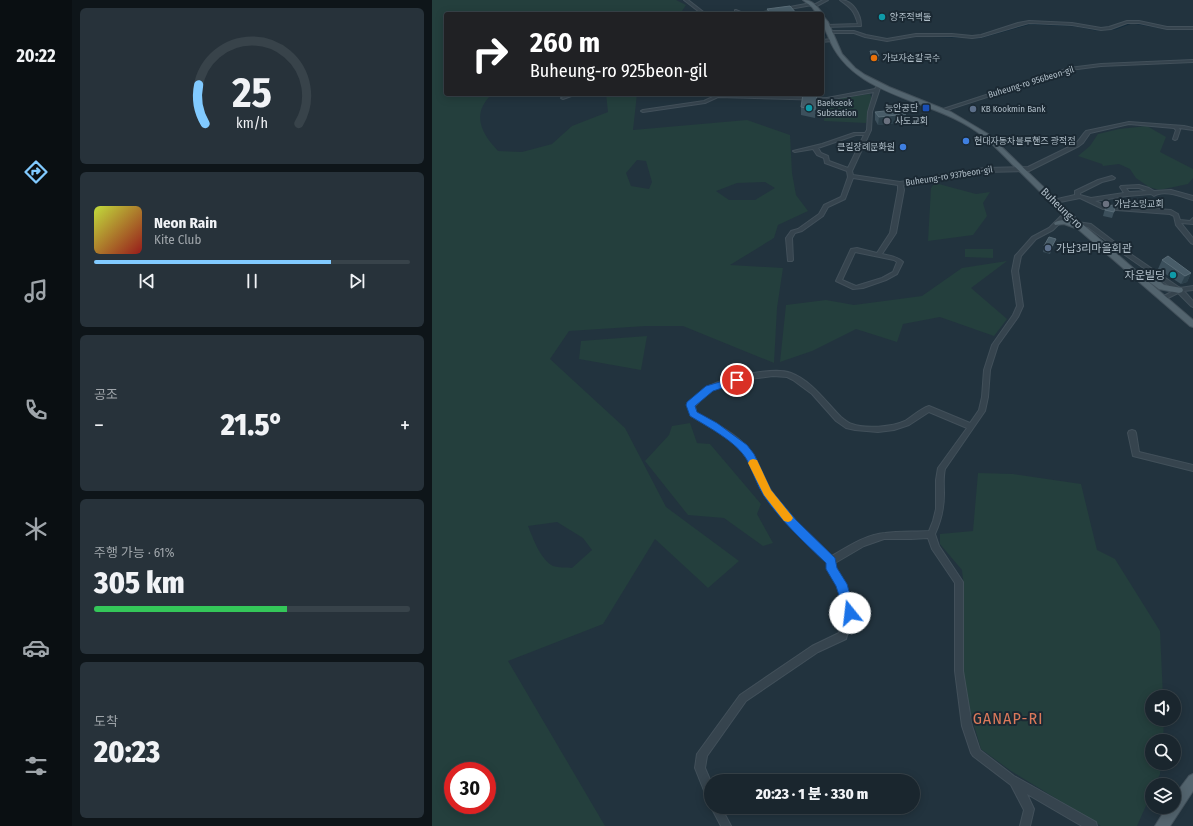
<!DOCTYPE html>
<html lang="ko">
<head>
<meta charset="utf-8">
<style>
	:root { --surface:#1a262e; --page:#27323a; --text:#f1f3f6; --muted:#9fa5aa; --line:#38434a; --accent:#81caff }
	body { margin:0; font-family:"Fira Sans Condensed","Noto Sans KR",sans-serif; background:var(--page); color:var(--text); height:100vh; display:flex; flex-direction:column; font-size:15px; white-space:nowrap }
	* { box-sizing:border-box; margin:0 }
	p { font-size:13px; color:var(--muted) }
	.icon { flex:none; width:22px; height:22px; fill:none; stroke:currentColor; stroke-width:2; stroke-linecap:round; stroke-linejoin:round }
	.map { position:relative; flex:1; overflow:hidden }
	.side { display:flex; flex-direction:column; gap:8px; padding:8px; background:#0e1519; width:360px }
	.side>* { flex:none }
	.top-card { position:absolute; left:12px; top:12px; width:380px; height:84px; border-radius:4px; box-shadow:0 2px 10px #0003,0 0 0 1px var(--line); background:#202124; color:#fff; overflow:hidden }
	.tools { position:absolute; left:713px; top:690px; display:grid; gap:8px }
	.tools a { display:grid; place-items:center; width:36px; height:36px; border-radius:50%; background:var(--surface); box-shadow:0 2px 10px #0003,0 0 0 1px var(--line); font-size:20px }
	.speed { position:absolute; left:12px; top:762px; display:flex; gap:8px; font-size:20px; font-weight:700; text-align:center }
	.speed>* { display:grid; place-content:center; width:52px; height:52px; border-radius:50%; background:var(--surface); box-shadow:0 2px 10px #0003,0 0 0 1px var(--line); line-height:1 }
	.speed .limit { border:6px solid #d22; background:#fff; color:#111 }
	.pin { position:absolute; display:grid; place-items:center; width:34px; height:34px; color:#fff; margin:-17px; border:2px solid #fff; border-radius:50%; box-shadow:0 1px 4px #0007 }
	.me { position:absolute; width:44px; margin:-22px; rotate:344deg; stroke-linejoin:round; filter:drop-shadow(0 0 3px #0008) }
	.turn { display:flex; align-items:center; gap:14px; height:84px; padding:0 20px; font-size:18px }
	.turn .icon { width:52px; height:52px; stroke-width:2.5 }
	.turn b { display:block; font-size:28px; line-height:34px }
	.big { font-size:30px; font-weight:800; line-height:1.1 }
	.side .widget { flex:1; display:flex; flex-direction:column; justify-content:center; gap:6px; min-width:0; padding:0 14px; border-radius:6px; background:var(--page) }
	.side .dial { align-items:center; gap:0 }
	.dial svg { height:104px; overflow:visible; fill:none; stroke:var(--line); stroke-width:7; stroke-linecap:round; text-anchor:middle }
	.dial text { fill:var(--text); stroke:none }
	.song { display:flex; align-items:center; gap:12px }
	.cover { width:48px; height:48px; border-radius:6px; background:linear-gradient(135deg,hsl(70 70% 55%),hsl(0 70% 35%)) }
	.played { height:4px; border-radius:2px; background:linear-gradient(90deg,var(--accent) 75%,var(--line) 75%) }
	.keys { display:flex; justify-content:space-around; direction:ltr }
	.heat { display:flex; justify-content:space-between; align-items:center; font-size:22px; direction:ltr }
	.charge { height:6px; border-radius:3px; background:linear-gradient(90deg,#34c759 61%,var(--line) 0) }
	.trip { position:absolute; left:272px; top:774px; width:216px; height:40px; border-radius:20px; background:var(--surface); box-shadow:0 2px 10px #0003,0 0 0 1px var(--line); font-weight:800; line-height:40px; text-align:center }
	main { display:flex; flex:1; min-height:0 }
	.tab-bar { display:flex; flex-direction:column; width:72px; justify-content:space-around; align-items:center; background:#0a0f12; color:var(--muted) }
	.tab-bar .icon { width:28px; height:28px }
	.tab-bar .current { color:var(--accent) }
	.tab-bar b { font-size:18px; color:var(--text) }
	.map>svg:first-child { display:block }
	.green { fill:#243f3d; fill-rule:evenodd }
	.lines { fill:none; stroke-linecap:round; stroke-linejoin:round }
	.stream { stroke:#142c3c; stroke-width:1 }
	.minor-casing { stroke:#42505a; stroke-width:2 }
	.major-casing { stroke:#42505a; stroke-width:2 }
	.minor { fill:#36444e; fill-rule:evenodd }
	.major { fill:#53646e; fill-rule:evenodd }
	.wall { fill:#3c505c }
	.shaded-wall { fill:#2c404b }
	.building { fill:#485c68; stroke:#596c77 }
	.route { fill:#1a73e8; stroke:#114b97 }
	.slow { fill:#f59e0b }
	.culture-dot { fill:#0f9aa8; stroke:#1b2933; stroke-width:1.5 }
	.food-dot { fill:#e8710a; stroke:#1b2933; stroke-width:1.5 }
	.transit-dot { fill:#1a4fb4; stroke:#1b2933; stroke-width:1.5 }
	.service-dot { fill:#5c6f8a; stroke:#1b2933; stroke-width:1.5 }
	.worship-dot { fill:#6b7280; stroke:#1b2933; stroke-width:1.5 }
	.shop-dot { fill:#3f7fe0; stroke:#1b2933; stroke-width:1.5 }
	.labels { text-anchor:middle; stroke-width:4; stroke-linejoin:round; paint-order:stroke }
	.far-poi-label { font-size:9px; fill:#b1bfc9; stroke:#1b2933; text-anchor:start }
	.far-street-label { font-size:9px; fill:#b1bfc9; stroke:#1b2933 }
	.street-label { font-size:11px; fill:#b1bfc9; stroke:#1b2933 }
	.poi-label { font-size:11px; fill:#b1bfc9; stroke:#1b2933; text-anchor:start }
	.near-quarter-label { font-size:16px; letter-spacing:1px; fill:#db795a; stroke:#1b2933 }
</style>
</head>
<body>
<main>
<nav class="tab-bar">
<b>20:22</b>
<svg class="icon current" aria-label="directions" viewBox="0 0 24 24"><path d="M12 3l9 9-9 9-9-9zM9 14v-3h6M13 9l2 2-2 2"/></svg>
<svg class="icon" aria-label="music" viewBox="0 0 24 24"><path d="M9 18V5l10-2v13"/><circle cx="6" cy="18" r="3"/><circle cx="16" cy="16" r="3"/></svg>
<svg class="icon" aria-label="phone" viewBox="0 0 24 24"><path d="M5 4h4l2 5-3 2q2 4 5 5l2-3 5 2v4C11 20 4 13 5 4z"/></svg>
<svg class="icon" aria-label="climate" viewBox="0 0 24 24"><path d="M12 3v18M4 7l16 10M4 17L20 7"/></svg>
<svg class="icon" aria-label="car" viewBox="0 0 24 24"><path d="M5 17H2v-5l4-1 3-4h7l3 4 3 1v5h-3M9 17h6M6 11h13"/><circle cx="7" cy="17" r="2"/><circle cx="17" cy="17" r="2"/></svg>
<svg class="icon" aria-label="filters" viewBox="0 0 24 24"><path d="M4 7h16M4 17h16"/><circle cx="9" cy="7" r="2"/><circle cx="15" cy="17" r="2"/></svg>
</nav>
<section class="side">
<div class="widget dial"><svg viewBox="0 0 100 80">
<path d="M14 69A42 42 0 1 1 86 69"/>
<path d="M14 69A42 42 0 0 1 9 39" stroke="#81caff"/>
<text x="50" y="56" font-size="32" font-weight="700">25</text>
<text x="50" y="72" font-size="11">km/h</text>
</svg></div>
<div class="widget">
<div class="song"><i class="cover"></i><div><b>Neon Rain</b><p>Kite Club</p></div></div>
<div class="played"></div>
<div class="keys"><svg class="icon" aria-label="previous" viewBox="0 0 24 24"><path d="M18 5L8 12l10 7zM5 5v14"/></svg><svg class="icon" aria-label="pause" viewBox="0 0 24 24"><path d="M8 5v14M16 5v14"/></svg><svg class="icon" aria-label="next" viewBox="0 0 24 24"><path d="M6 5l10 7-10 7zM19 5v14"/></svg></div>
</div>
<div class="widget"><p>공조</p>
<div class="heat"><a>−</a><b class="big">21.5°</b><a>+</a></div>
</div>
<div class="widget"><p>주행 가능 · 61%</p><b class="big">305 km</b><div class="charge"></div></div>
<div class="widget"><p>도착</p><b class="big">20:23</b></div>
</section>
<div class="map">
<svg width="761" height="826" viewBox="0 0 761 826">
	<rect width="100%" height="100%" fill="#22333e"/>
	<g class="green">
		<path d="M0 0H244L254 5 248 14H14V94H60C39 114 49 133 66 151L90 152 120 144 140 126 176 112 174 94H205L201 130 315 120 358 135 360 173 364 195 376 211 346 225 342 238 298 265 351 268 345 308 342 363 251 326H214L137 331 118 359 193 428 234 507 307 561 276 588 223 539 171 624 76 661 173 826H0ZM205 160 214 161 220 182 217 189 199 186 194 173ZM333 182 343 188 323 200H297L284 191 305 183ZM125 522 151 538 160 550 140 568C135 567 126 568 121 566 108 559 101 538 96 526ZM21 771H55V805H21Z"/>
		<path d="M438 94 440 99 434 123 392 121 395 100Z"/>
		<path d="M715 126 734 137 728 152 761 169V178L756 184 727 190 717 187 704 178 698 169 687 164 671 166 670 164 646 156 658 146 666 134 687 129Z"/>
		<path d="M503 183 544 194 558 192 551 203 555 216 541 235 496 241 499 188Z"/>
		<path d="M533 249H561V258L533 257Z"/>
		<path d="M575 261 539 288 575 319 562 336 508 317 471 324 465 342 424 329 380 351 348 362 354 305 394 300 422 305 490 296 530 268Z"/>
		<path d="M215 336 209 370 147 359 149 341Z"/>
		<path d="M258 423 265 443 278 444 329 504 325 514 341 543 331 546 292 518 256 515 213 461 237 435 240 426Z"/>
		<path d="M546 473 581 474 649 484 665 550 683 559 728 631 731 697H720V719H732L731 741H720V763H729L728 774 723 785H720V792L705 826H669L579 771 549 749 534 698 530 667 532 587 530 570 508 544V534L541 531Z"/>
	</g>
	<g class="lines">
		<g class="stream">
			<path d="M422 33 432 37 453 40"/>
			<path d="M390 35H394"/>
			<path d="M465 39 485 36 548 38 598 24 643 26 663 30 684 29 700 23 729 28 761 29"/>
		</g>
		<g class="minor-casing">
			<g id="minor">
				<path d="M252 0H256L274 14H270Z"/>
				<path d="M391 0H396L383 7 380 6Z"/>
				<path d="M408 0C421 0 429 14 429 26L394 27 393 26 395 25 426 24C422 10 419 8 408 0Z"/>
				<path d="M379 3 381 4 380 5 330 14H321Z"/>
				<path d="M304 10 311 13 312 14H307L303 12V10Z"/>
				<path d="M597 21 640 23 669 28 677 27 695 21H707L735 27H761V29H735L707 23H695L679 29 669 30 640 25 597 23 549 37 540 38 520 36H484L455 41 433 37 422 33H397L395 32 397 31H422L434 35 455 39 484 34H520L540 36 549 35 586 23Z"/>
				<path d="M399 39H400V41L390 42V40Z"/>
				<path d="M761 60V62L669 66 638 70 512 111 508 110 637 68 669 64Z"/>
				<path d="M444 87 448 88 440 112 439 130 420 171 421 175 468 182 553 168 596 167 643 144C648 140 650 135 654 131L697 122 752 126 761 128V130L747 128 748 130 745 139 743 140 741 139 744 130 742 128 697 124 658 133 651 143 647 146 597 171 553 172 471 185 472 190 464 233 450 254C457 256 465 256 471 262L465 274 454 280 431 288 421 289 404 281 419 249 425 248 445 253 458 233 466 190V185L421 178 413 199 396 207 391 216 370 231 363 233 360 238 361 260 360 261H356L354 238 359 231 366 229 387 214 392 205 409 197 416 177 415 171 393 163 392 158 385 155 381 149 363 152 361 151 390 144 422 133H433L435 130 436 112 442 92 395 100 286 97 273 103 211 112 209 111 211 110 272 101 285 95 395 98 443 89ZM424 135H432L416 168 397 161 396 156 389 153 386 148ZM423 252 462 260 465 262 461 272 450 278 424 286 410 280Z"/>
				<path d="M139 94H145L131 99 129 98Z"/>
				<path d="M680 176 683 178 682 179 670 182 648 193V195L659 198 692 193 688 187 689 186 707 185 717 188 722 191 739 190 761 196V200C750 197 732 189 722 196L719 194 695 196 663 201 672 205 739 210 746 214 748 220 758 221 761 218V224L749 223 761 238V244L759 243 744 225 742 216 738 214 671 209 648 198 623 203 620 201 621 200 643 195V191L666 180ZM694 188H707L715 191 697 192Z"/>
				<path d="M636 213 638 214V216L633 218 621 230 604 239 589 256 586 271 591 306 586 317 566 345 558 370 556 397 553 411 513 469C511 477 512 486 512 494 512 509 509 521 503 534L507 546 531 582V671L540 726 548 750 582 776 664 822 665 826H650L595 794 602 809 598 826H588L592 810 579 785 541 756 539 753 530 726 523 671V583L500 549 496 538 479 539H452L432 546 403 563V568L413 584 421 613 414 639 386 652 314 701 275 756 273 768 279 782V799L275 798 263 768 265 754 308 695 380 646 407 633 413 613 405 585 395 569V562C373 542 352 521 335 496 326 485 323 470 315 458 302 439 278 427 259 416L256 405 257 403C263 398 268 391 275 387 292 378 341 366 359 373 380 381 394 402 409 417 413 420 416 423 420 424 433 429 460 427 473 421 481 416 488 409 497 406L538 423 547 410 550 397 552 370 560 345 581 315 585 306 580 271 583 256 600 237 617 228 629 216ZM341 376 355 377 361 380 380 394 404 421 414 428 423 430 446 432 462 430 477 425 497 412 535 428 506 468 504 480V509L501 521 497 531C482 532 467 531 453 533 435 534 415 547 400 556 378 536 357 516 340 492 332 481 329 468 322 456 310 436 284 424 264 413L263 406 277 392 286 388 317 379Z"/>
				<path d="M645 222 659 224 697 253 748 288 761 286V290L752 291 761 301V307L759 306 746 293 734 299H730L729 298 730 297 743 290 693 255 656 227 643 225V223Z"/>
				<path d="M700 430 703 431 704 433 707 452 761 465V471L701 456 696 433 697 431Z"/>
				<path d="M279 807H289L299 826H289Z"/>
			</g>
		</g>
		<g class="major-casing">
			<g id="major">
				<path d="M371 0C380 0 385 6 391 14L390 15 385 14 380 7Z"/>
				<path d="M390 15 396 22 410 54 423 68 433 75 457 87 519 112 556 134 648 222 709 275V272H715L732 285 750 288 751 290 750 292 747 293 727 289 712 278 761 320V327L758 326 646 229 632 224 623 225 622 223C627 219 633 220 639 222 619 203 600 183 580 164 571 155 562 145 552 137 504 97 420 100 396 36 393 29 390 23 390 15Z"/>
				<path d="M761 774V791L738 826H723L735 807H742V796L757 776Z"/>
			</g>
		</g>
		<use href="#minor" class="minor"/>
		<use href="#major" class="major"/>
	</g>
	<g class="wall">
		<path d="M335 9 365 14H335Z"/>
		<path d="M438 51 447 56V61H440L438 56Z"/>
		<path d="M385 94V102L383 118 369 115V107Z"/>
		<path d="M443 112 474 114 473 122 446 125 443 120Z"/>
		<path d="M674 205 682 212 680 218 671 216Z"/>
		<path d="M622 244 618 254 611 252 612 246Z"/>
		<path d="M730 260 759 273 755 282 749 284 726 269Z"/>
	</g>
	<g class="shaded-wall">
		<path d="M385 94V102L383 118V110Z"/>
		<path d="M474 114 473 122 446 125 447 117Z"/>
		<path d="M624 239 618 254 619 248Z"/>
		<path d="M759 273 755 282 749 284 753 276Z"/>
	</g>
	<g class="building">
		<path d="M358 6 365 14H339L335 9Z"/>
		<path d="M438 51H444L447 56H440Z"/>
		<path d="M371 94H385L383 110 369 107Z"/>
		<path d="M473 109 474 114 447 117 443 112Z"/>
		<path d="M674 205 683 206 682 212 673 210Z"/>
		<path d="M617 237 624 239 619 248 612 246Z"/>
		<path d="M736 256 759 273 753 276 730 260Z"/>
	</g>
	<path class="route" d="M305 377 310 380 308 382 281 391 263 406 265 412 285 423 315 445 322 454 339 490 364 520 403 558 405 568 415 584 423 613 421 617 418 618 414 617 404 586 394 569V563C372 542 349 521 332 496 325 485 321 472 315 460 305 442 276 427 258 416L254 405 255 402 274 386Z"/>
	<path class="slow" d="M321 459 325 460 339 490 359 515 361 518 359 521 356 522 352 521 332 495 316 463 318 460Z"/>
	<g class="culture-dot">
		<circle cx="450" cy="17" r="4"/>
		<circle cx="377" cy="108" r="4"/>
		<circle cx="741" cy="275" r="4"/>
	</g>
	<circle class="food-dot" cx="442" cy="58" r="4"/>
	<rect class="transit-dot" x="490" y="104" width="8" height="8" rx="2"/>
	<g class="service-dot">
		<circle cx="541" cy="109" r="4"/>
		<circle cx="616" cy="248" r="4"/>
	</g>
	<g class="worship-dot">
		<circle cx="455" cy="121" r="4"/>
		<circle cx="674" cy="204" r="4"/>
	</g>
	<g class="shop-dot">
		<circle cx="534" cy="141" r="4"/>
		<circle cx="471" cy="147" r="4"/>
	</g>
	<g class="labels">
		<g class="far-poi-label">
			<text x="458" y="20">양주적벽돌</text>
			<text x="450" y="61">가보자손칼국수</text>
			<text x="385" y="106">Baekseok<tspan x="385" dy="10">Substation</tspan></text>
			<text x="486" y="111" text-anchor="end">능안공단</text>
			<text x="549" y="112">KB Kookmin Bank</text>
			<text x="463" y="124">사도교회</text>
			<text x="542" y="144">현대자동차블루핸즈 광적점</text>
			<text x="463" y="150" text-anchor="end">큰길장례문화원</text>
			<text x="682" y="207">가납소밍교회</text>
		</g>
		<g class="far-street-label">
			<text transform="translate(599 82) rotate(-17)" y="3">Buheung-ro 956beon-gil</text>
			<text transform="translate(517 176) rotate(-9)" y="3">Buheung-ro 937beon-gil</text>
		</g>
		<g class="street-label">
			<text transform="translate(630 208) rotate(44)" y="4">Buheung-ro</text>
		</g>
		<g class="poi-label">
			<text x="624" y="252">가납3리마을회관</text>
			<text x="733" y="279" text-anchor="end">자운빌딩</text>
		</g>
		<g class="near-quarter-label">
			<text x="576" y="724">GANAP-RI</text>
		</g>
	</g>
</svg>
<div class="tools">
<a><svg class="icon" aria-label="sound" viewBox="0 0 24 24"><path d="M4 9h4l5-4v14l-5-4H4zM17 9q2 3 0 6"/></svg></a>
<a><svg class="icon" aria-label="search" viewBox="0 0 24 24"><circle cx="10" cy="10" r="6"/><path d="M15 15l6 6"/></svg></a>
<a><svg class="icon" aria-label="layers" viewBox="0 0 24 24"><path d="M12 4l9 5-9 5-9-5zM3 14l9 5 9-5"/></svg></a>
</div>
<div class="speed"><div class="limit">30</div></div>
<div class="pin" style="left:305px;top:380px;background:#d93025"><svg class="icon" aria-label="arrive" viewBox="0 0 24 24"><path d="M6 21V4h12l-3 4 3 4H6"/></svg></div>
<svg class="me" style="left:418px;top:613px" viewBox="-20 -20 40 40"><circle r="19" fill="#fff"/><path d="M0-13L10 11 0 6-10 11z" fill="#1a73e8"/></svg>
<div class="trip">20:23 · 1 분 · 330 m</div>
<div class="top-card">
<div class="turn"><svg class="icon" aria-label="right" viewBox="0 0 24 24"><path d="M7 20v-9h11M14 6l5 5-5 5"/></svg><div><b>260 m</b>Buheung-ro 925beon-gil</div></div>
</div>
</div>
</main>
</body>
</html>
